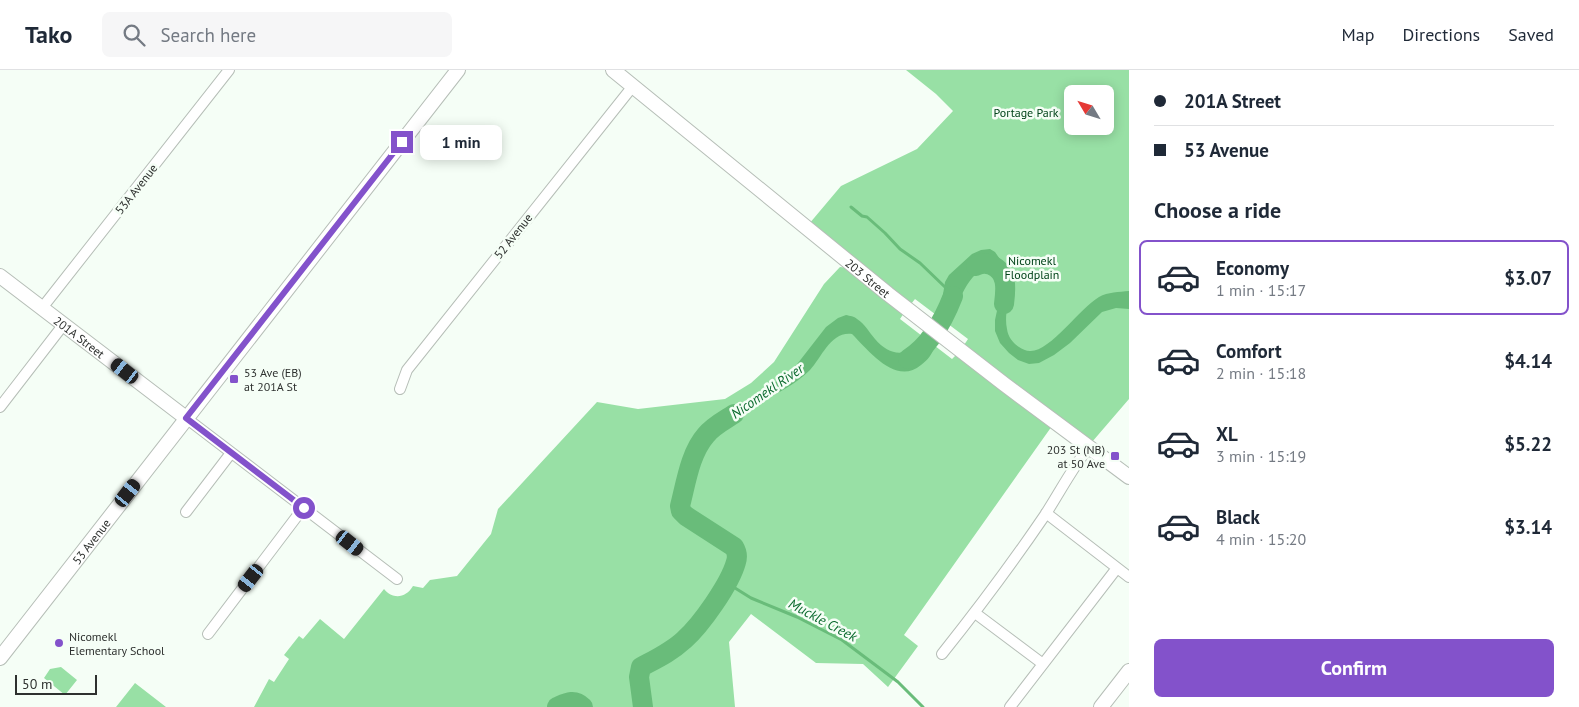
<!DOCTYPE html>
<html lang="en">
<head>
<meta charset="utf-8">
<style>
  body { margin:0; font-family:"PT Sans",sans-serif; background:#f6f6f7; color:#1f2937; height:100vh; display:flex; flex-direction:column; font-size:19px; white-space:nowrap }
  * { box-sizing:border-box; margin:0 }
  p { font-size:16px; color:#747a83 }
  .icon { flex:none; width:28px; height:28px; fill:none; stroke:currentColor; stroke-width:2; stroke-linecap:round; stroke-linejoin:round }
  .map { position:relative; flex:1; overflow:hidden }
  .drawer { display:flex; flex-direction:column; background:#fff; width:450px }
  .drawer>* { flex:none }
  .guide { display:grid; align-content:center; height:110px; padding:0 25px; background:#fff }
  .needle { width:32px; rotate:308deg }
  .buttons { position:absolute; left:1064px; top:15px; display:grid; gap:10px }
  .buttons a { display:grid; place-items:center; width:50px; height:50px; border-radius:8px; background:#fff; box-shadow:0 2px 12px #0003; font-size:25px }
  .scale { position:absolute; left:15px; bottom:12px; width:82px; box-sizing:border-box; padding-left:5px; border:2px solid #2e312f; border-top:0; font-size:14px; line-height:18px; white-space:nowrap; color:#2e312f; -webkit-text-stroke:4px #f5fef6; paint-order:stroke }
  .end { position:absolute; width:22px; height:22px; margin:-11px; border:6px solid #8352cb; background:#fff; box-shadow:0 0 0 2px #fff }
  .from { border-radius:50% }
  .bubble { position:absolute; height:35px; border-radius:8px; background:#fff; box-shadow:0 2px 12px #0003; font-size:16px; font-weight:600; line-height:35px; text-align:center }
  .car { position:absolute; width:15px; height:30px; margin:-15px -8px; border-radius:6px; box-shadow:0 0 4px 1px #0007; background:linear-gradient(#222 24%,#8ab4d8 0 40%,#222 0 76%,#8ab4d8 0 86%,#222 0) }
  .guide b { display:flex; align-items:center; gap:18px; height:48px; font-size:19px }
  .guide b+b { border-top:1px solid #e0e1e3 }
  .guide i { width:12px; height:12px; background:#1f2937 }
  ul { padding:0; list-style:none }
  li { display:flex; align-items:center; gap:15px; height:75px; margin:0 10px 8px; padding:0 15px; border:2px solid transparent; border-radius:8px }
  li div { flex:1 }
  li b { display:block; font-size:19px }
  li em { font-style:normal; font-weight:600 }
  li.on { border-color:#8352cb }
  li>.icon { width:45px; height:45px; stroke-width:1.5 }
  h2 { padding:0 25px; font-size:22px; line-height:60px }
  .cta { display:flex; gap:10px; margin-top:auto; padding:10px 25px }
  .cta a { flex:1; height:58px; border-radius:8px; background:#8352cb; color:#fff; font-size:20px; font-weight:600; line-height:58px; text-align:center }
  header { display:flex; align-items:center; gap:30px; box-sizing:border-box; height:70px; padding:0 25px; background:#fff; border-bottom:1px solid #e0e1e3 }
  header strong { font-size:24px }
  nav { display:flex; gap:28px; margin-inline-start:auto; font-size:18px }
  .search { width:350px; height:45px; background:#f6f6f7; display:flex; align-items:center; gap:12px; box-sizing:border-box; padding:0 18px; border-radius:8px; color:#747a83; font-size:19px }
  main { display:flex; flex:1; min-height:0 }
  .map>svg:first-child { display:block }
  .green { fill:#98e0a5; fill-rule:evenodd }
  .water { fill:#69bc7a }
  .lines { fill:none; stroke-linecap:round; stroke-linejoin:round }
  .stream { stroke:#69bc7a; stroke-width:3 }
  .river { stroke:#69bc7a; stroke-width:20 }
  .street-casing { stroke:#b6beb7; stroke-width:12 }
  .secondary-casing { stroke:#b6beb7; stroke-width:16 }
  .street { stroke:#fff; stroke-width:10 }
  .secondary { stroke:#fff; stroke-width:14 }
  .route { stroke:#8352cb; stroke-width:6 }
  .poi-dot { fill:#8352cb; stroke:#f5fef6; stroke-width:2 }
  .labels { text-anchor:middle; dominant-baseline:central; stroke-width:5; stroke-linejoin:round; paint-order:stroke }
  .park-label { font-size:12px; fill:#014319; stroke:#f5fef6 }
  .street-label { font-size:12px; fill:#2e312f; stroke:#f5fef6 }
  .poi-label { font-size:12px; fill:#2e312f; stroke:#f5fef6; text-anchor:start }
  .water-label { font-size:14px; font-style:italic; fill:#0b6a2e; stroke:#f5fef6 }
</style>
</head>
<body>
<header>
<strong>Tako</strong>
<div class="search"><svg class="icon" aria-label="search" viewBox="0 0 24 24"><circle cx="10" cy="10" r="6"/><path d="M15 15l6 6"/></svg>Search here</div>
<nav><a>Map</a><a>Directions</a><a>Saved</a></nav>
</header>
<main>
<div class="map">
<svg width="1129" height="637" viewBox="0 0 1129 637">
  <rect width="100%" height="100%" fill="#f5fef6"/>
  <!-- green -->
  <path class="green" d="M906,0H1129V329L1092,372L964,275L968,269L915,229L911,234L809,154L841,116L917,79L953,41L936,24ZM1072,24H1105V56H1072Z
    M840,197L848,198L904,243L900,249L952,289L957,284L1052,356L904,565L918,576L888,617L863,594L816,593L751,544L729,572L735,637H254L269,609L274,612L289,589L284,585L299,566L303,569L320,549L344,569L384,519C393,530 406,528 413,516L423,518L430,510L457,506L491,464L498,439L597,332L638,339L725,329L751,313L774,292L824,214Z
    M61,597L77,610L65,625L44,608L50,599Z
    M135,613L166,637H116Z"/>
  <!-- water -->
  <path class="water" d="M990,179L995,182L1004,195L996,207C973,181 956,242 948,254L937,245L941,237L945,212L949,205L972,184L981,180Z
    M1007,201C1008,208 1010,214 1010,221C1009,234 1004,245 1007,259C1008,267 1013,273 1019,277C1022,279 1026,281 1030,281C1050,282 1080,238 1099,227C1108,222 1119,222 1129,221V239L1116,238L1102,242L1070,273L1054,285L1039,293L1029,294L1018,290L1009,283L1000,273L995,261V250L1001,222L1000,212Z
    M846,245C850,246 854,246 857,249C865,254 869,262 875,269C891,288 910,287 924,267L935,276C932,284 928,290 921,295C896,316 869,281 852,264C831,261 822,287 810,300C795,315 776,324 758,333C743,341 729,350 715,360L707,357L791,302L826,257L838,248Z"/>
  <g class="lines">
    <!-- stream -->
    <path class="stream" d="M851,137L862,146L867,147L885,163L900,179L920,193L946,218
      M727,513L751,528L797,547L842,570L898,612L923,637"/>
    <!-- river -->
    <path class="river" d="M976,196C981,193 986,193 991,195C1008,202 1006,219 1004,234
      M908,289C930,276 944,249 953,226
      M557,637C566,633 574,628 583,637
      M643,637L639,607L641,597C656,589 671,582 684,570C701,555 730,514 736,492C738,486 737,482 734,477L686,446L681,441L680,436C686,413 690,383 706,365C713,356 725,350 734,344"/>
    <!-- street casing -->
    <g class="street-casing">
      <path id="street" d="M42,238L229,0
        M400,319L407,300L633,16
        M0,337L64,254
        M186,348L397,509
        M186,442L231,383
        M1046,443L1129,507
        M975,543L1043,594
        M208,564L304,437
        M942,584C978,539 1013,492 1045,445C1060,422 1072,398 1089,377
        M1010,637L1117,498"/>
    </g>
    <!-- secondary casing -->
    <g class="secondary-casing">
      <g id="secondary">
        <path id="s1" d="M613,0L888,224L1004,314L1129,407"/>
        <path id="s2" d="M0,206L186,348"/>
        <path id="s3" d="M0,588L458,0"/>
        <path d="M1101,637L1129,601"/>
      </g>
    </g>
    <!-- street -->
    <use href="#street" class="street"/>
    <!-- secondary -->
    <use href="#secondary" class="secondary"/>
  </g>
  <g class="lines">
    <!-- route -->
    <path class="route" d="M304,438L186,348L402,72"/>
  </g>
  <!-- markers -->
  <g class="poi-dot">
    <rect x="229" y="304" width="10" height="10" rx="2.5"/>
    <rect x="1110" y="381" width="10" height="10" rx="2.5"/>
    <circle cx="59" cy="573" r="5"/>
  </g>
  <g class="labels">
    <!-- park labels -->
    <g class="park-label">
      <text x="1026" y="42">Portage Park</text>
      <text x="1032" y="190">Nicomekl<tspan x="1032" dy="14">Floodplain</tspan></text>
    </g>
    <!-- street labels -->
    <g class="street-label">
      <text transform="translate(136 119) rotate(-52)">53A Avenue</text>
      <text transform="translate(513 166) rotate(-52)">52 Avenue</text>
      <text stroke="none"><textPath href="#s1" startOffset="329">203 Street</textPath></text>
      <text stroke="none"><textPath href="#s2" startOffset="100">201A Street</textPath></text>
      <text stroke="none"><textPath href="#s3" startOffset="148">53 Avenue</textPath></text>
    </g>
    <!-- poi labels -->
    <g class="poi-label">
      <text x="244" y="302">53 Ave (EB)<tspan x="244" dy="14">at 201A St</tspan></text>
      <text x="1105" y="379" text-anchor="end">203 St (NB)<tspan x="1105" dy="14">at 50 Ave</tspan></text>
      <text x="69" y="566">Nicomekl<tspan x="69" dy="14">Elementary School</tspan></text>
    </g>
    <!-- water labels -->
    <g class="water-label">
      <text transform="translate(767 321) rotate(-35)">Nicomekl River</text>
      <text transform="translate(823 550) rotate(28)">Muckle Creek</text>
    </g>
  </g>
</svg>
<div class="buttons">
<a><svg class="needle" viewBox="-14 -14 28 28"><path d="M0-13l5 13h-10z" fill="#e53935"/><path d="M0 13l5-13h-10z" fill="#747a83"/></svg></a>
</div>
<div class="scale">50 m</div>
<i class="end from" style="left:304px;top:438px"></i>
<i class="end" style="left:402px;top:72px"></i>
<div class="bubble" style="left:420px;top:55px;width:82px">1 min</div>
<i class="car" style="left:125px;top:301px;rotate:308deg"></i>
<i class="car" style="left:128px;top:423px;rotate:38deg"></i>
<i class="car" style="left:350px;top:473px;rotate:128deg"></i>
<i class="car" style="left:251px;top:508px;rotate:218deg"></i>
</div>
<section class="drawer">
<div class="guide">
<b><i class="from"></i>201A Street</b>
<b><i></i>53 Avenue</b>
</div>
<h2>Choose a ride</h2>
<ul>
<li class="on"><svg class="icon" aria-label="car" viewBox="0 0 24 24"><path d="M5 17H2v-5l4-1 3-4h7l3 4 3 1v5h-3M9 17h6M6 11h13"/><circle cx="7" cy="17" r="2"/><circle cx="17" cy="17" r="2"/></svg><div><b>Economy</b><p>1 min · 15:17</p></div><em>$3.07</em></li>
<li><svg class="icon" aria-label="car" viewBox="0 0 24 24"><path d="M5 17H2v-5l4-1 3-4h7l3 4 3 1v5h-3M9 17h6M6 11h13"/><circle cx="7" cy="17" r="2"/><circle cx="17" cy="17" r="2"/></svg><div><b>Comfort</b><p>2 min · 15:18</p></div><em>$4.14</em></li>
<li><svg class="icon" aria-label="car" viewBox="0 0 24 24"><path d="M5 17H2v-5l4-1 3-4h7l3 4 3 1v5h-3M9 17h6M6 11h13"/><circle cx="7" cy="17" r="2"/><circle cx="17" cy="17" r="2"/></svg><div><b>XL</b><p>3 min · 15:19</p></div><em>$5.22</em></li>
<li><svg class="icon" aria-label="car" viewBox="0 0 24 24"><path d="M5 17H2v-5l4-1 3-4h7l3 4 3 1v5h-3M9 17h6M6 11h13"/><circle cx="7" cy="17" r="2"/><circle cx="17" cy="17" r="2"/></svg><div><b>Black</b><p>4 min · 15:20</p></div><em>$3.14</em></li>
</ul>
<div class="cta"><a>Confirm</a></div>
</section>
</main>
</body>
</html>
